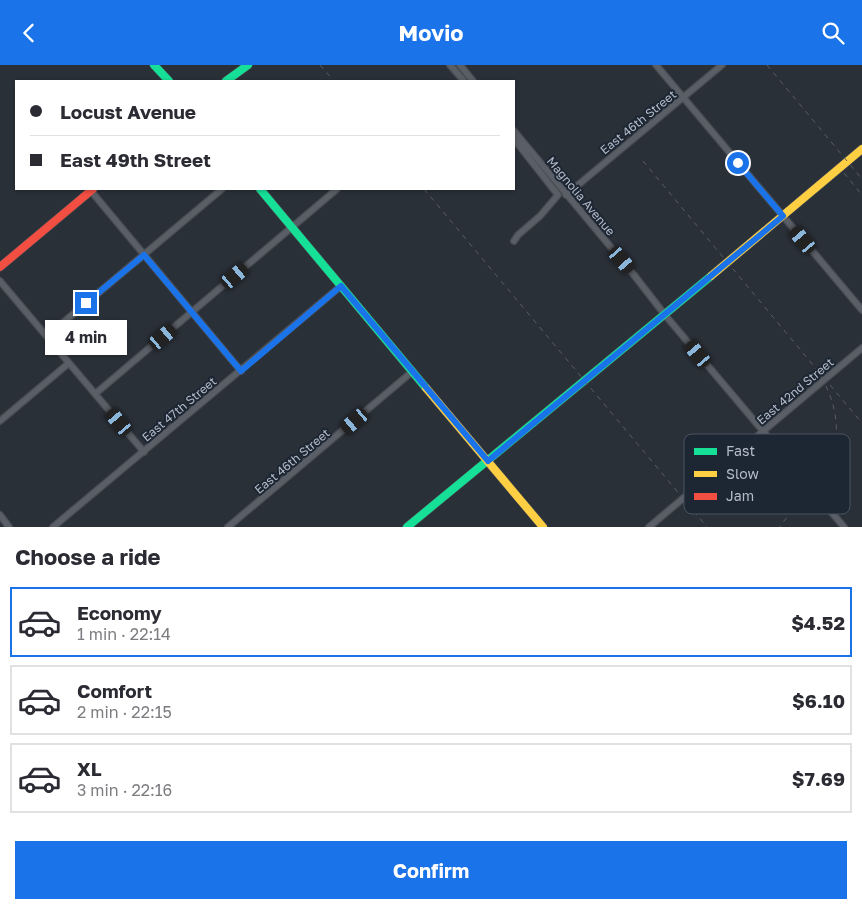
<!DOCTYPE html>
<html lang="en">
<head>
<meta charset="utf-8">
<style>
  body { margin:0; font-family:"Golos Text",sans-serif; background:#f2f2f3; color:#2b2b33; height:100vh; display:flex; flex-direction:column; font-size:19px; white-space:nowrap }
  * { box-sizing:border-box; margin:0 }
  p { font-size:16px; color:#7c7c81 }
  .icon { flex:none; width:28px; height:28px; fill:none; stroke:currentColor; stroke-width:2; stroke-linecap:round; stroke-linejoin:round }
  .map { position:relative; height:462px; overflow:hidden }
  .drawer { display:flex; flex-direction:column; background:#fff; flex:1 }
  .drawer>* { flex:none }
  .hud { position:absolute; left:15px; top:15px; width:500px; height:110px; border-radius:0px; box-shadow:0 1px 4px #0004; display:grid; align-content:center; height:110px; padding:0 15px; background:#fff }
  .end { position:absolute; width:22px; height:22px; margin:-11px; border:6px solid #1a73e8; background:#fff; box-shadow:0 0 0 2px #fff }
  .from { border-radius:50% }
  .bubble { position:absolute; height:35px; border-radius:0px; background:#fff; box-shadow:0 1px 4px #0004; font-size:16px; font-weight:700; line-height:35px; text-align:center }
  .car { position:absolute; width:15px; height:30px; margin:-15px -8px; border-radius:6px; box-shadow:0 0 4px 1px #0007; background:linear-gradient(#222 24%,#8ab4d8 0 40%,#222 0 76%,#8ab4d8 0 86%,#222 0) }
  .hud b { display:flex; align-items:center; gap:18px; height:48px; font-size:19px }
  .hud b+b { border-top:1px solid #e1e1e2 }
  .hud i { width:12px; height:12px; background:#2b2b33 }
  ul { padding:0; list-style:none }
  li { display:flex; align-items:center; gap:15px; height:70px; margin:0 10px 8px; padding:0 5px; border:2px solid #e1e1e2; border-radius:0px }
  li div { flex:1 }
  li b { display:block; font-size:19px }
  li em { font-style:normal; font-weight:700 }
  li.selected { border-color:#1a73e8 }
  li>.icon { width:45px; height:45px; stroke-width:1.5 }
  h2 { padding:0 15px; font-size:22px; line-height:60px }
  .button { display:flex; gap:10px; margin-top:auto; padding:10px 15px }
  .button a { flex:1; height:58px; border-radius:0px; background:#1a73e8; color:#fff; font-size:20px; font-weight:700; line-height:58px; text-align:center }
  header { display:flex; justify-content:space-between; align-items:center; height:65px; padding:0 15px; background:#1a73e8; color:#fff; font-size:22px; font-weight:700 }
  .map>svg:first-child { display:block }
  .lines { fill:none; stroke-linecap:round; stroke-linejoin:round }
  .street-casing { stroke:#484c53; stroke-width:8 }
  .fast-casing { stroke:#484c53; stroke-width:9 }
  .slow-casing { stroke:#484c53; stroke-width:9 }
  .jam-casing { stroke:#484c53; stroke-width:9 }
  .street { stroke:#5a5e66; stroke-width:5.5 }
  .fast { stroke:#16e098; stroke-width:8 }
  .slow { stroke:#ffcf43; stroke-width:8 }
  .jam { stroke:#f24e42; stroke-width:8 }
  .rail { stroke:#595d64; stroke-width:1; stroke-dasharray:5 5; stroke-linecap:butt }
  .route { stroke:#1a73e8; stroke-width:6 }
  .labels { text-anchor:middle; dominant-baseline:central; stroke-width:4; stroke-linejoin:round; paint-order:stroke }
  .street-label { font-size:12px; fill:#b4bcc9; stroke:#1d2633 }
  .key { fill:#1d2633; stroke:#4a5360; stroke-width:1 }
  .key-label { font-size:14px; fill:#b4bcc9 }
</style>
</head>
<body>
<header><svg class="icon" aria-label="back" viewBox="0 0 24 24"><path d="M15 5l-7 7 7 7"/></svg>Movio<svg class="icon" aria-label="search" viewBox="0 0 24 24"><circle cx="10" cy="10" r="6"/><path d="M15 15l6 6"/></svg></header>
<div class="map">
<svg width="862" height="462" viewBox="0 0 862 462">
  <rect width="100%" height="100%" fill="#2a3038"/>
  <g class="lines">
    <!-- street casing -->
    <g class="street-casing">
      <path id="street" d="M450,0L464,16
        M460,0L473,16
        M656,0L862,245
        M514,66L634,210L665,250L844,462
        M91,126L241,306
        M566,130L722,0
        M514,176L518,170L540,151L558,130L514,74
        M0,216L144,387
        M47,271L222,124
        M95,329L337,124
        M0,356L69,298
        M0,450L9,462
        M53,462L341,221
        M228,462L413,306
        M649,462L862,283"/>
    </g>
    <!-- fast casing -->
    <g class="fast-casing">
      <path id="fast" d="M154,0L169,16
        M226,16L248,0
        M260,124L426,323
        M407,462L711,211"/>
    </g>
    <!-- slow casing -->
    <g class="slow-casing">
      <path id="slow" d="M711,211L862,84
        M426,323L543,462"/>
    </g>
    <!-- jam casing -->
    <g class="jam-casing">
      <path id="jam" d="M0,202L93,124"/>
    </g>
    <!-- street -->
    <use href="#street" class="street"/>
    <!-- fast -->
    <use href="#fast" class="fast"/>
    <!-- slow -->
    <use href="#slow" class="slow"/>
    <!-- jam -->
    <use href="#jam" class="jam"/>
    <!-- rail -->
    <path class="rail" d="M320,0L334,16
      M767,0L862,114
      M643,96L813,300C842,339 846,386 814,424C802,437 789,447 780,462
      M844,108L862,130
      M424,124L707,462
      M830,320L862,358"/>
  </g>
  <g class="lines">
    <!-- route -->
    <path class="route" d="M86,238L144,190L241,306L341,221L488,396L783,151L738,98"/>
  </g>
  <g class="labels">
    <!-- street labels -->
    <g class="street-label">
      <text transform="translate(638 57) rotate(-39)">East 46th Street</text>
      <text transform="translate(581 131) rotate(50)">Magnolia Avenue</text>
      <text transform="translate(795 326) rotate(-40)">East 42nd Street</text>
      <text transform="translate(179 344) rotate(-40)">East 47th Street</text>
      <text transform="translate(292 396) rotate(-40)">East 46th Street</text>
    </g>
  </g>
  <!-- legend -->
  <rect x="684" y="369" width="166" height="80" rx="8" class="key"/>
  <rect x="694" y="383" width="23" height="7" fill="#16e098"/>
  <rect x="694" y="406" width="23" height="6" fill="#ffcf43"/>
  <rect x="694" y="428" width="23" height="7" fill="#f24e42"/>
  <g class="key-label">
    <text x="726" y="391">Fast</text>
    <text x="726" y="414">Slow</text>
    <text x="726" y="436">Jam</text>
  </g>
</svg>
<i class="end from" style="left:738px;top:98px"></i>
<i class="end" style="left:86px;top:238px"></i>
<div class="bubble" style="left:45px;top:255px;width:82px">4 min</div>
<i class="car" style="left:803px;top:175px;rotate:320deg"></i>
<i class="car" style="left:622px;top:195px;rotate:139deg"></i>
<i class="car" style="left:235px;top:211px;rotate:50deg"></i>
<i class="car" style="left:163px;top:272px;rotate:50deg"></i>
<i class="car" style="left:698px;top:289px;rotate:320deg"></i>
<i class="car" style="left:355px;top:356px;rotate:230deg"></i>
<i class="car" style="left:119px;top:357px;rotate:320deg"></i>
<div class="hud">
<b><i class="from"></i>Locust Avenue</b>
<b><i></i>East 49th Street</b>
</div>
</div>
<section class="drawer">
<h2>Choose a ride</h2>
<ul>
<li class="selected"><svg class="icon" aria-label="car" viewBox="0 0 24 24"><path d="M5 17H2v-5l4-1 3-4h7l3 4 3 1v5h-3M9 17h6M6 11h13"/><circle cx="7" cy="17" r="2"/><circle cx="17" cy="17" r="2"/></svg><div><b>Economy</b><p>1 min · 22:14</p></div><em>$4.52</em></li>
<li><svg class="icon" aria-label="car" viewBox="0 0 24 24"><path d="M5 17H2v-5l4-1 3-4h7l3 4 3 1v5h-3M9 17h6M6 11h13"/><circle cx="7" cy="17" r="2"/><circle cx="17" cy="17" r="2"/></svg><div><b>Comfort</b><p>2 min · 22:15</p></div><em>$6.10</em></li>
<li><svg class="icon" aria-label="car" viewBox="0 0 24 24"><path d="M5 17H2v-5l4-1 3-4h7l3 4 3 1v5h-3M9 17h6M6 11h13"/><circle cx="7" cy="17" r="2"/><circle cx="17" cy="17" r="2"/></svg><div><b>XL</b><p>3 min · 22:16</p></div><em>$7.69</em></li>
</ul>
<div class="button"><a>Confirm</a></div>
</section>
</body>
</html>
